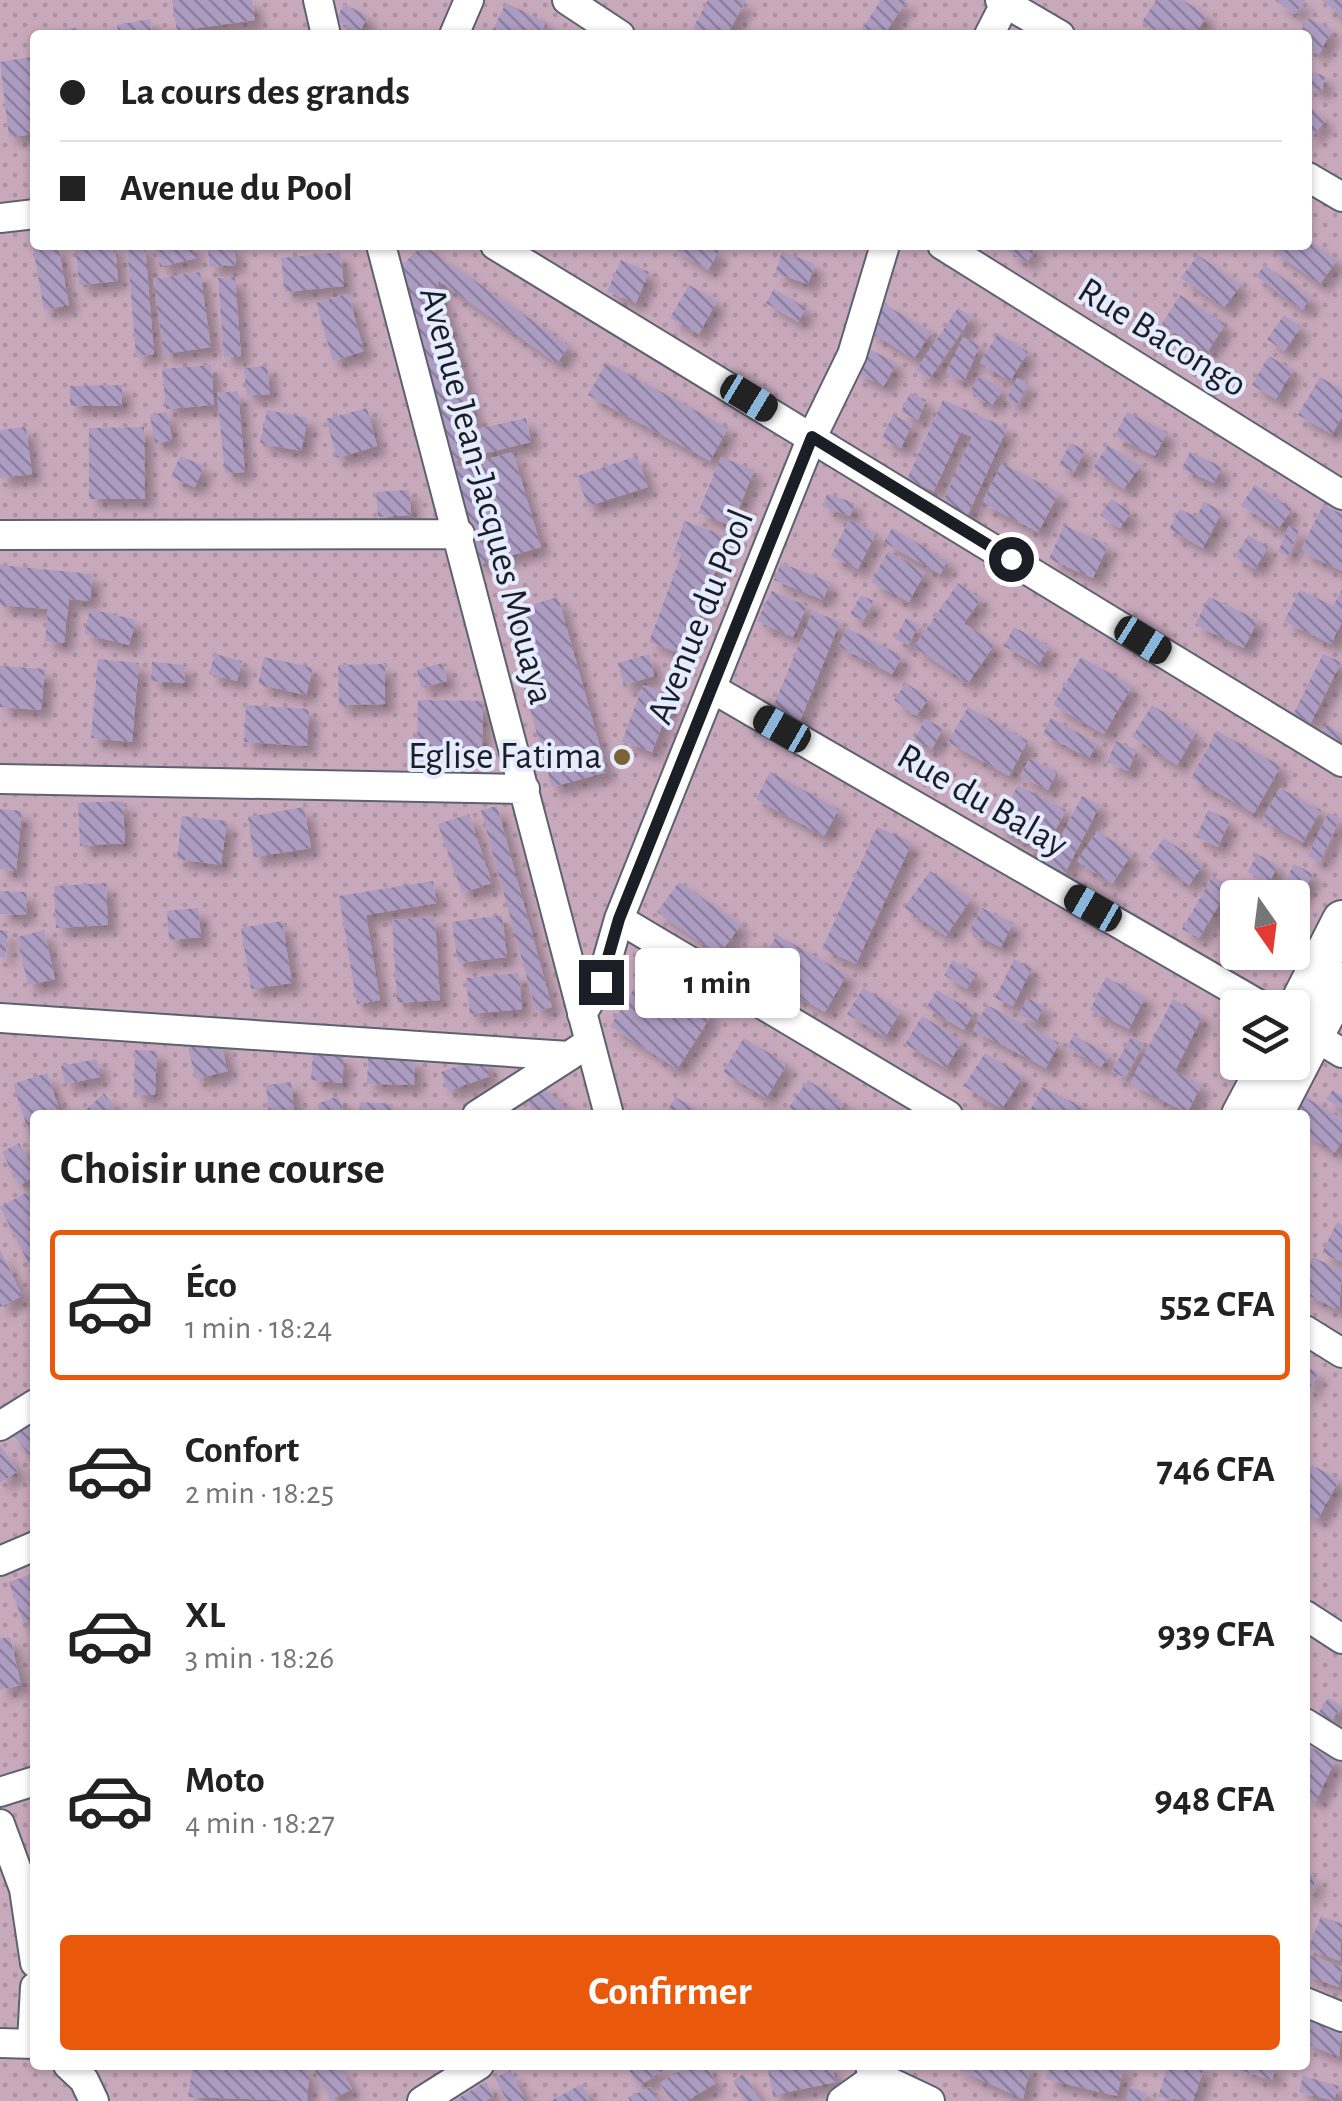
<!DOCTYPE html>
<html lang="fr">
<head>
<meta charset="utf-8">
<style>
  body { margin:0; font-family:"Alegreya Sans",sans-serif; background:#f2f2f2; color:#222; height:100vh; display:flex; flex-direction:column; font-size:38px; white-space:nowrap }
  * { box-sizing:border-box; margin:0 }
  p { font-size:32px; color:#767676 }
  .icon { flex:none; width:55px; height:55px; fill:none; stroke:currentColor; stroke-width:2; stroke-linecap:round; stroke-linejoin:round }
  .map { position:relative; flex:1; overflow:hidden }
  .details { position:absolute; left:30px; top:1110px; width:1280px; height:960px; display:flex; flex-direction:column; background:#fff; border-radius:10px; box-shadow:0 2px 8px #0004 }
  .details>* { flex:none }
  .hud { position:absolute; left:30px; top:30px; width:1282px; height:220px; border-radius:10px; box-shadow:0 2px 8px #0004; display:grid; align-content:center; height:220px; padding:0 30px; background:#fff }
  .needle { width:65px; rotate:166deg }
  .fabs { position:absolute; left:1220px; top:880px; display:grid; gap:20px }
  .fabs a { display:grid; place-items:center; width:90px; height:90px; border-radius:10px; background:#fff; box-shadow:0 2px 8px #0004; font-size:50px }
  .end { position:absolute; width:45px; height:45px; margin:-22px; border:12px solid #1c1e25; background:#fff; box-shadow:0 0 0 5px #fff }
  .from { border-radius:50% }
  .bubble { position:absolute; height:70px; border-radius:10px; background:#fff; box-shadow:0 2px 8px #0004; font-size:32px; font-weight:700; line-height:70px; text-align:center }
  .car { position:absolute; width:30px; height:60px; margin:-30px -15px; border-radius:12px; box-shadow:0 0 8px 2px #0007; background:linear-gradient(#222 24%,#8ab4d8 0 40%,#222 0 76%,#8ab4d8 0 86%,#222 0) }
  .hud b { display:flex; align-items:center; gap:35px; height:95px; font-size:38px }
  .hud b+b { border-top:2px solid #e0e0e0 }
  .hud i { width:25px; height:25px; background:#222 }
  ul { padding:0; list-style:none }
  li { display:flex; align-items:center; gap:30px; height:150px; margin:0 20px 15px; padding:0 10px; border:5px solid transparent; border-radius:10px }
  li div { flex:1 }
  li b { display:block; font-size:38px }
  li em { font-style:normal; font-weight:700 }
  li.current { border-color:#ea580c }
  li>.icon { width:90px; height:90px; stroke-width:1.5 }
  h2 { padding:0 30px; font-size:45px; line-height:120px }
  .cta { display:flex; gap:20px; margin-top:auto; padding:20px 30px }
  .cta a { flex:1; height:115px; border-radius:10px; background:#ea580c; color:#fff; font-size:40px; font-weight:700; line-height:115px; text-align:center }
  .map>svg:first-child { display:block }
  .grass { fill:url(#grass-dots); fill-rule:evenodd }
  .building { fill:url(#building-back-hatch); filter:url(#shadow) }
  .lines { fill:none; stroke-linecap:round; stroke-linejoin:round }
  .street-casing { stroke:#5d6271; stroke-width:32 }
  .secondary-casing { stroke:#5d6271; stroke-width:42 }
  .street { stroke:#fff; stroke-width:28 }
  .secondary { stroke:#fff; stroke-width:38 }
  .route { stroke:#1c1e25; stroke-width:12 }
  .poi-dot { fill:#7b6334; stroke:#e6ecff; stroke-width:4 }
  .labels { text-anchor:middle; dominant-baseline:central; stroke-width:8; stroke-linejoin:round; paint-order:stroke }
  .street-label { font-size:38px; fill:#1c1e25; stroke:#e6ecff }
  .poi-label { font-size:38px; fill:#1c1e25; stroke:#e6ecff; text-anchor:end }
</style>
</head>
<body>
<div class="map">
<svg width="1342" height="2101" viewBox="0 0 1342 2101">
  <defs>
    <pattern id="grass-dots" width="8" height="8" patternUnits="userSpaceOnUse" patternTransform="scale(2.5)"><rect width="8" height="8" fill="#c8a9bc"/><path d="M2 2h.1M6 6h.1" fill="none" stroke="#ab91a1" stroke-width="1.8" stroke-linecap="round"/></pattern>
    <pattern id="building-back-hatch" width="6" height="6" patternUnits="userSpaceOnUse" patternTransform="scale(2.5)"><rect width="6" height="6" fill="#ad9cc1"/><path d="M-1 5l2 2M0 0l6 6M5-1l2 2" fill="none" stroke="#8c7f9d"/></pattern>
    <filter id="shadow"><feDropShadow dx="9" dy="9" stdDeviation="5" flood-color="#0004"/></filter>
  </defs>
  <rect width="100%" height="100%" fill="#d9dff1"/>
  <!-- grass -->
  <path class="grass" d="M0,0H1342V2101H0ZM35,35H1308V245H35ZM1238,898H1292V952H1238ZM1238,1008H1292V1062H1238ZM35,1115H1305V2065H35Z"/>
  <!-- building -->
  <path class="building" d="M172,0H252L255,20L177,31Z
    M708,0H746L727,35H707L693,28Z
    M881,0H907L884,35H865L860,32Z
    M1156,0H1183L1207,16L1194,35H1163L1142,22Z
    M1275,0H1305L1295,14Z
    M1322,0H1342V17Z
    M506,3L546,22L540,35H490Z
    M344,4L368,16L359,33L336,20Z
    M1308,18L1332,30L1319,54L1308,48V35H1299Z
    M150,19L153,35H119L117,25Z
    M77,28L78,35H41V32Z
    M32,57L35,134L9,137L0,62Z
    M1308,71L1325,76L1322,91L1308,87Z
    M1308,104L1325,121L1308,140Z
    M1308,239L1337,260L1320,284L1273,251L1278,245H1308Z
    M58,245L69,305L44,310L33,247Z
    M75,245H115L118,281L79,285Z
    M127,245H145L154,354L136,356Z
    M154,245H193L196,258L160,267Z
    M208,245H235L236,265L209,267Z
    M423,245L569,346L557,363L437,280L478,429L526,418L531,442L449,462L400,276L405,274L399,268Z
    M668,245H709L719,251L708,270Z
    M1011,245H1037L1027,262L1008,251Z
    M340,252L344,286L285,292L281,258Z
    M782,252L815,264L808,284L775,273Z
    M1198,255L1241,285L1224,308L1181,278Z
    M621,260L649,272L636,303L607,291Z
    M1265,265L1311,299L1302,310L1256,276Z
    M200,272L211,347L164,354L153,279Z
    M235,277L241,356L224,357L218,278Z
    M689,285L717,301L699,334L670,318Z
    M774,289L806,308L798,322L766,303Z
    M348,294L364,351L333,361L316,303Z
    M1180,295L1225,324L1207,353L1162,324Z
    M884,304L931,332L914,359L868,330Z
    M958,308L972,317L929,379L916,370Z
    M1284,315L1301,327L1284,351L1267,339Z
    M998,333L1028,352L1010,381L980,363Z
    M963,337L980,345L964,381L946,373Z
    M867,348L896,363L884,386L855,372Z
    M1269,356L1293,370L1276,399L1252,385Z
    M606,362L728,428L710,461L588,395Z
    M211,365L214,405L166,409L162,369Z
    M267,366L270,394L247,396L244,368Z
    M981,375L1003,390L991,406L970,391Z
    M1320,377L1342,390V417L1332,434L1298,415Z
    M1017,378L1028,383L1017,405L1006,400Z
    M122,385V406H70V386Z
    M238,391L245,472L225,473L217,393Z
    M910,393L926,400L918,420L901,412Z
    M943,400L1007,428L966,519L940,508L972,437L961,432L934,491L907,479Z
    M367,408L377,446L337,458L326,419Z
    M267,410L308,418L301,451L260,443Z
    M167,412L172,440L155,443L150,415Z
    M1127,412L1167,432L1155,456L1115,436Z
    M893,415L912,424L901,448L882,438Z
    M26,427L32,474L0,478V430Z
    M144,427L145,499H89V428Z
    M1070,443L1085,450L1074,472L1059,465Z
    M1108,445L1140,466L1124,489L1093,468Z
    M513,452L541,547L478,565L451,469Z
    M1190,452L1222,467L1214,483L1182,469Z
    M180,456L204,466L195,487L171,477Z
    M637,456L648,487L588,506L577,476Z
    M721,457L754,470L732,526L698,513Z
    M1002,463L1059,493L1038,532L982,503Z
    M1255,485L1292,509L1278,529L1241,505Z
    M409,490L411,515L378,517L376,492Z
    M827,494L855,503L850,516L823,507Z
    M1111,499L1131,512L1120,528L1100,515Z
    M1204,502L1222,511L1203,548L1169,529L1180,509L1196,517Z
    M1323,505L1342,514V571L1300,551Z
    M849,520L876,533L858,569L831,556Z
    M685,521L728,537L685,655L649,642L682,553L674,551Z
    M1064,525L1108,545L1093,578L1049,559Z
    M1289,526L1299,530L1288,556L1278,552Z
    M892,528L948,561L940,574L884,542Z
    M1248,535L1268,547L1255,569L1235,557Z
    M888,551L925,572L909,602L871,582Z
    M781,563L830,582L823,600L774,580Z
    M0,565L92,574L90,601L69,599L64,643L45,641L48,609L0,605Z
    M958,583L981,599L964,623L995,644L968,683L914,647Z
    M1342,589V622L1331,644L1284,621L1300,590L1333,606Z
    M772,591L807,606L793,637L757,621Z
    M861,595L873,601L863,621L850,614Z
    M558,597L607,772L552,787L503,613Z
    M1209,597L1258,620L1244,648L1195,625Z
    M90,609L136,620L129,645L84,634Z
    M813,611L840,622L798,726L770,714Z
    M906,618L919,625L908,645L895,639Z
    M1014,627L1049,646L1038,665L1004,646Z
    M847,628L902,656L892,674L838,646Z
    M215,654L242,661L237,681L209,674Z
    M649,654L654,676L624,685L618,663Z
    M1323,654L1341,662L1311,723L1293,715Z
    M264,657L313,668L306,695L258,684Z
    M1081,657L1132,686L1104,734L1053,705Z
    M98,659L139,663L132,742L91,738Z
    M152,662L185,665L184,683L151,681Z
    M442,663L447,681L421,687L417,670Z
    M385,664V704L339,705L338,665Z
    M0,666L45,669L41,710L0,707Z
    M906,683L929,699L916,716L894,700Z
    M643,685L673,696L652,752L622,741Z
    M418,700L483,701L482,747L417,746Z
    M246,705L309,709L307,746L244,742Z
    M1152,705L1196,733L1177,765L1132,737Z
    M968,707L1028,741L1009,776L948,742Z
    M1051,718L1097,743L1089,758L1043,734Z
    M925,719L943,728L932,749L914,740Z
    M1328,724L1342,735L1332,748L1317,736Z
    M1217,731L1281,766L1254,813L1191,778Z
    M1116,741L1137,750L1128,771L1107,762Z
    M1030,758L1057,772L1048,790L1020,776Z
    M770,772L839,809L824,836L756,799Z
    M1018,785L1066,810L1044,851L996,827Z
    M1280,788L1321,810L1303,842L1262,820Z
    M1082,796L1100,805L1065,873L1047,864Z
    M123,801L125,843L80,846L78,803Z
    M497,806L552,1007L536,1011L481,810Z
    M304,807L311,848L254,857L248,817Z
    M0,809L22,811L16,871L0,869Z
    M1208,810L1230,820L1218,847L1196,837Z
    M1328,813L1340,818L1320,862L1308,856Z
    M469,814L492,883L462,893L438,824Z
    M182,816L227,821L221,865L177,859Z
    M877,827L912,842L856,964L822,949Z
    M1097,831L1132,854L1112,884L1077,861Z
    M1164,838L1203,865L1189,885L1149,858Z
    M1257,854L1278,865L1269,883L1248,872Z
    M1294,864L1313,874L1301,896L1283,885Z
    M930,871L971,899L946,936L904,908Z
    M1213,876L1230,886L1199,938L1182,929Z
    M1244,879L1281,898H1238V906L1231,903Z
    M433,881L437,903L366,915L380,1000L357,1004L339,896Z
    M679,882L741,925L719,955L657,912Z
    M106,883L108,925L56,928L54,886Z
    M0,891L27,892L26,915L0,914Z
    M198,908L201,937L169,940L167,911Z
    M982,908L1013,923L1001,947L969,932Z
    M502,915L507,957L458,963L452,922Z
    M435,917L440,1000L397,1003L392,920Z
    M282,921L292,983L251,989L241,928Z
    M0,930L8,931L5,958L0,957Z
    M44,930L55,979L28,985L17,937Z
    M777,935L847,974L825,1012L755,972Z
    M1014,959L1032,968L1013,1006L995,998Z
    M953,960L976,974L967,989L944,975Z
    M645,972L712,1015L677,1069L610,1026Z
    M519,973L522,1009L470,1014L466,978Z
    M1106,977L1145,997L1129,1029L1090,1010Z
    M863,988L901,1011L885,1037L847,1014Z
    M937,990L974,1012L964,1030L926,1008Z
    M1027,998L1044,1006L1036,1023L1019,1014Z
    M1173,999L1203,1015L1175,1071L1202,1085L1187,1113L1130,1083Z
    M987,1005L1059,1043L1046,1068L973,1030Z
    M922,1016L962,1041L946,1068L905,1044Z
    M1074,1035L1109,1055L1101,1067L1067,1047Z
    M1131,1037L1144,1043L1125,1078L1112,1071Z
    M744,1038L787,1064L766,1098L723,1072Z
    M220,1040L228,1071L196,1079L188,1048Z
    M135,1050L157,1051L155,1095L134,1094Z
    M985,1053L1023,1076L1002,1109L964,1086Z
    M313,1054L344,1057L342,1083L311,1080Z
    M483,1057L490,1076L448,1091L441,1072Z
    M368,1058L415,1059L414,1085L367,1084Z
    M97,1059L100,1077L65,1084L61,1066Z
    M47,1073L61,1115H35L34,1148L13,1084Z
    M808,1080L844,1104L836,1115H801L789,1107Z
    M291,1082L294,1114L269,1115L266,1085Z
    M541,1084L573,1115H539L525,1101Z
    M1042,1087L1099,1115H1028Z
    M1293,1090L1342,1119V1141L1335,1152L1305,1134V1115H1278Z
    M1333,1090L1342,1096V1109L1326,1099Z
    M104,1093L115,1109L107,1115H80Z
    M338,1096L345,1115H321L317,1104Z
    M675,1097L707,1115H665Z
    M360,1102L393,1104L392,1115H359Z
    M19,1143L35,1172V1177L19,1185L2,1152Z
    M35,1188V1268L32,1270L0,1207Z
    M1337,1222L1342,1225V1262L1322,1253Z
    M0,1249L22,1296L0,1307Z
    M1313,1257L1342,1271L1339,1310L1305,1294V1273Z
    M1305,1366L1318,1373L1305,1397Z
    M28,1420L35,1430V1451L29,1455L12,1433Z
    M0,1445L18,1471L0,1483Z
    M1312,1465L1339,1480L1318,1519L1305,1512V1478Z
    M35,1573V1618L23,1622L9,1582Z
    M10,1637L21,1685L0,1690V1639Z
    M1328,1698L1342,1706L1331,1722L1318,1714Z
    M1305,1745L1336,1759L1316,1801L1305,1796Z
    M1305,1872L1317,1879L1305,1902Z
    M1321,1916L1342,1924L1340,1961L1308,1949Z
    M1305,1954L1342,1967L1339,1987L1305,1975Z
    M1305,2017L1342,2032L1339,2057L1305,2043Z
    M193,2065H300L309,2075L307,2101L188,2097Z
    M312,2065H339L352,2089L331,2100Z
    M626,2065H672L639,2086Z
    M689,2065H705L716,2083L687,2101H671L660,2083Z
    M767,2065H832L836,2082L773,2095Z
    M949,2065H1031L1023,2099Z
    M1049,2065H1124L1117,2096L1045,2079Z
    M1168,2065H1205L1193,2101L1158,2097Z
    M1222,2065H1276L1272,2080Z
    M510,2070L526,2101H507L495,2078Z
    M743,2074L761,2101H746L733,2081Z
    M1303,2076L1339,2086L1334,2101L1299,2092Z
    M485,2082L494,2096L485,2101H454Z
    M582,2084L590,2101H550Z
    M651,2087L657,2101H630L628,2097Z
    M1131,2087L1147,2093L1144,2101H1126Z"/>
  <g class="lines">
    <!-- street casing -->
    <g class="street-casing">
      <path id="street" d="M318,0L326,35
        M567,0L620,35
        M1000,0L1060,35
        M454,35L469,0
        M989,35L1007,0
        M1308,177L1342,197
        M0,218L35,214
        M381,245L609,1115
        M495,245L1342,762
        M942,245L1342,495
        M0,535L460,534
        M713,689L1265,1008
        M0,779L525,789
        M619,919L948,1115
        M582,1014L601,982L619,919L812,437L852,355L885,245
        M0,1018L569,1056L588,1043
        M1301,1028L1342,1053
        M477,1115L569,1056
        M1305,1330L1342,1353
        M0,1426L35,1404
        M0,1561L35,1546
        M1305,1615L1342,1639
        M1305,1723L1342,1746
        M0,1792L35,1781
        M0,1824L24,1889L35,1963
        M1305,2002L1342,2017
        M32,2042L35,1987
        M0,2043L35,2044
        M68,2065L84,2080L94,2101
        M422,2101L479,2065
        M842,2101L877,2076L930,2101"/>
    </g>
    <!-- secondary casing -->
    <g class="secondary-casing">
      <path id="secondary" d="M1292,1018L1342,920
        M1241,1115L1269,1062
        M1273,1115L1342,982
        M875,2065L884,2101"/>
    </g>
    <!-- street -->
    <use href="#street" class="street"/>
    <!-- secondary -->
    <use href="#secondary" class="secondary"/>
  </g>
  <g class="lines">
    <!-- route -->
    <path class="route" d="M601,982L619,919L812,437L1011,559"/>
  </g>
  <!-- markers -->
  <circle class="poi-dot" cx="622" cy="757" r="10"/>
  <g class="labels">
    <!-- street labels -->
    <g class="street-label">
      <text transform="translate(1162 338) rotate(32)">Rue Bacongo</text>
      <text transform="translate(486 496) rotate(75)">Avenue Jean-Jacques Mouaya</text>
      <text transform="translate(701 617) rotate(-68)">Avenue du Pool</text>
      <text transform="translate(982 801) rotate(30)">Rue du Balay</text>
    </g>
    <!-- poi labels -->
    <g class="poi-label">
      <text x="602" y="757">Eglise Fatima</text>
    </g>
  </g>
</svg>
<div class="fabs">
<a><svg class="needle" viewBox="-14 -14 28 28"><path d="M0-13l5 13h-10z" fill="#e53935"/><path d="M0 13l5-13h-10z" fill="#767676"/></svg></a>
<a><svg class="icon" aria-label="layers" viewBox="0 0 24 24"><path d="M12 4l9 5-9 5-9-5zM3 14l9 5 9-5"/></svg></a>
</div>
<i class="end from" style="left:1011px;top:559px"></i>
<i class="end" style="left:601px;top:982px"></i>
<div class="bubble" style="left:635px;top:948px;width:165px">1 min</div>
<i class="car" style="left:749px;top:398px;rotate:121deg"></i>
<i class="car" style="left:1143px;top:640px;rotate:122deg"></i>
<i class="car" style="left:782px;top:729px;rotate:300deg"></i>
<i class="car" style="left:1093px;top:908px;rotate:300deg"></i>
<div class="hud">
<b><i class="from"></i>La cours des grands</b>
<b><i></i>Avenue du Pool</b>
</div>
<section class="details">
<h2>Choisir une course</h2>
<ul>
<li class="current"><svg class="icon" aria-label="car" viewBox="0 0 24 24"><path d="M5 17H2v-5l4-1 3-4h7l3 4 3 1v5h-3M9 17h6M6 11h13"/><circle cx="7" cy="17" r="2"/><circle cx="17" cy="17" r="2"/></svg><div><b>Éco</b><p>1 min · 18:24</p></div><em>552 CFA</em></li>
<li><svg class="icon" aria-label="car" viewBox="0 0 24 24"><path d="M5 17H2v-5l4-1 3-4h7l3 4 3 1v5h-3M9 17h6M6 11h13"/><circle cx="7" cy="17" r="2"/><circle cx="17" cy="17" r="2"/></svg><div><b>Confort</b><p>2 min · 18:25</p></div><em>746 CFA</em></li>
<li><svg class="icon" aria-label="car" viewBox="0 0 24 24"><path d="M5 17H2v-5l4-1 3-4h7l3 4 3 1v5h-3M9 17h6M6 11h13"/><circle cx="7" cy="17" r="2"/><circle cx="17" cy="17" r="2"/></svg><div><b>XL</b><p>3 min · 18:26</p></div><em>939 CFA</em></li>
<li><svg class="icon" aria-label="car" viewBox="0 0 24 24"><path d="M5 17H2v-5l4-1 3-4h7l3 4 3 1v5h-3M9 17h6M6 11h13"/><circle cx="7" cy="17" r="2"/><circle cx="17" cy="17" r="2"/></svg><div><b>Moto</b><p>4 min · 18:27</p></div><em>948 CFA</em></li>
</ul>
<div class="cta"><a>Confirmer</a></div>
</section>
</div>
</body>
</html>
